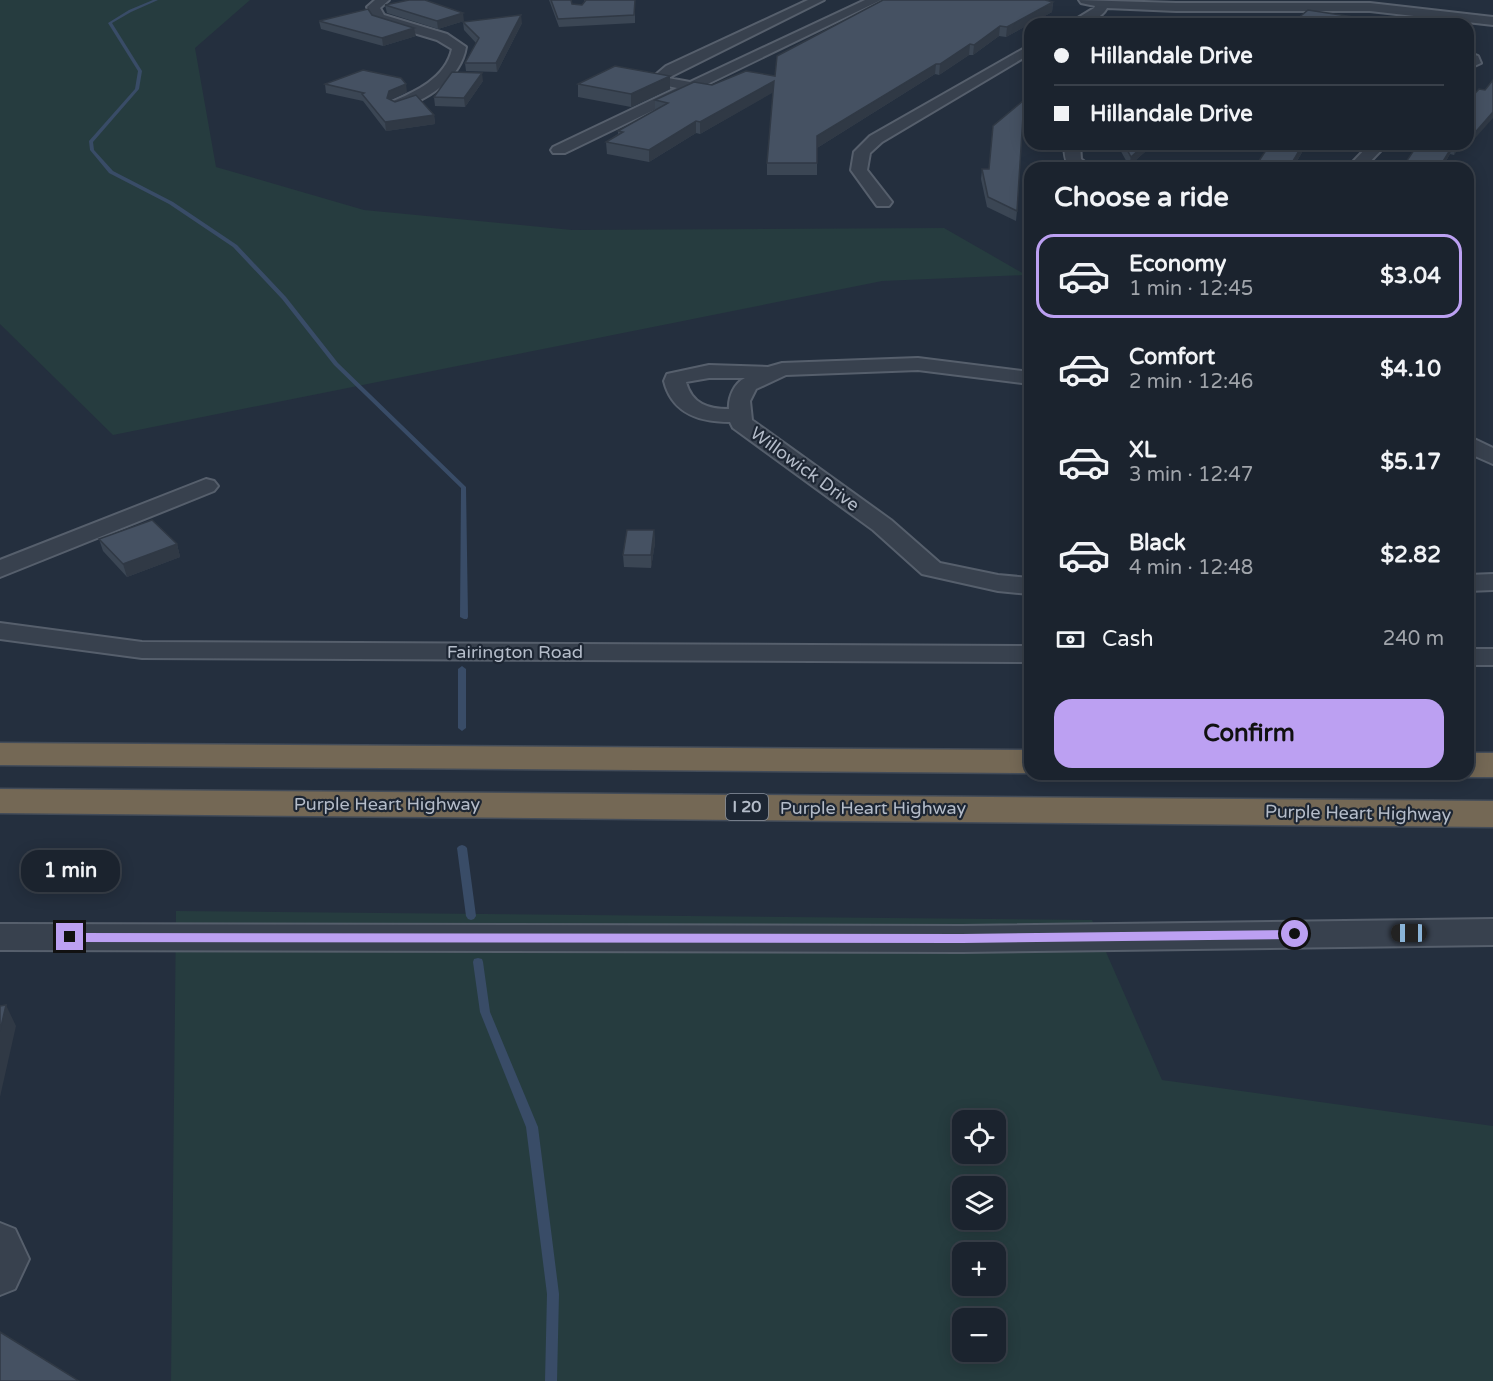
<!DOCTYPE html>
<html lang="en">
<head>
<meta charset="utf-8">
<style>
  body { margin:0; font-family:"Varela Round",sans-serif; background:#282f3a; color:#f1f3f6; height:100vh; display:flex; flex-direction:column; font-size:22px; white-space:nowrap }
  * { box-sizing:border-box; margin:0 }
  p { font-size:20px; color:#a0a4aa }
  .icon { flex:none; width:33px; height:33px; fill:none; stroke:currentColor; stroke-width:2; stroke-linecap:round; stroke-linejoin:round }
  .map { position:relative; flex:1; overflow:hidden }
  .side { position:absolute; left:1024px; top:162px; width:450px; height:618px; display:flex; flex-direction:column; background:#1b232e; border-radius:18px; box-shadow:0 3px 15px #0003,0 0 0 2px #39404a }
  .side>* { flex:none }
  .banner { position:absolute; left:1024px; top:18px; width:450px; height:132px; border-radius:18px; box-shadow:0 3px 15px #0003,0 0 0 2px #39404a; display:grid; align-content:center; height:132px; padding:0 30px; background:#1b232e }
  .buttons { position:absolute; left:952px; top:1110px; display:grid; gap:12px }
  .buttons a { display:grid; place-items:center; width:54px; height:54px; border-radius:12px; background:#1b232e; box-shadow:0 3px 15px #0003,0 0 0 2px #39404a; font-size:30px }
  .end { position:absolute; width:27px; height:27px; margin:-14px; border:8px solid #bca0f2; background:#111; box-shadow:0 0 0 3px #111 }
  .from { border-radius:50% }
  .bubble { position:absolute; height:42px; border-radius:18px; background:#1b232e; box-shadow:0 3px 15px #0003,0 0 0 2px #39404a; font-size:20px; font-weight:700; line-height:42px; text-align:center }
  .car { position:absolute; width:18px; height:36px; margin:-18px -9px; border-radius:8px; box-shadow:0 0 4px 2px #0007; background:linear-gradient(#222 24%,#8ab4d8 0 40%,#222 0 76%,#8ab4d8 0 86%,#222 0) }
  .banner b { display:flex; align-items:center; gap:21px; height:57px; font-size:22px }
  .banner b+b { border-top:2px solid #39404a }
  .banner i { width:15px; height:15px; background:#f1f3f6 }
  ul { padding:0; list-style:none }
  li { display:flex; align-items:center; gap:18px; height:84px; margin:0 12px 9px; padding:0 18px; border:3px solid transparent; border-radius:18px }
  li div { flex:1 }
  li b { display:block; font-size:22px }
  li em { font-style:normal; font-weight:700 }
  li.on { border-color:#bca0f2 }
  li>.icon { width:54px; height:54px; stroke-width:1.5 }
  h2 { padding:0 30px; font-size:27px; line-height:72px }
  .pay { display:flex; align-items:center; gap:15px; height:66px; padding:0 30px; font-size:22px }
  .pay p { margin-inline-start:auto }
  .cta { display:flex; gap:12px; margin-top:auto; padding:12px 30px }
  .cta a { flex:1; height:69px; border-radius:18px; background:#bca0f2; color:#111; font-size:24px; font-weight:700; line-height:69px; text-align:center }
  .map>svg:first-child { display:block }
  .green { fill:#263c3f; fill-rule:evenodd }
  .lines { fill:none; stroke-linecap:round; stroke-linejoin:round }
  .stream { fill:#394c67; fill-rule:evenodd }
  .minor-casing { stroke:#565f6c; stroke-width:4 }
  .highway-casing { stroke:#434c59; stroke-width:3 }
  .minor { fill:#38414e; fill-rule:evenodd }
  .highway { fill:#746855; fill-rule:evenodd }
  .wall { fill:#3b4654 }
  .shaded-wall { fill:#303945 }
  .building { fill:#455162; stroke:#303945; stroke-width:1.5 }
  .route { fill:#bca0f2 }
  .labels { text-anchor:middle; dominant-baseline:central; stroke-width:4.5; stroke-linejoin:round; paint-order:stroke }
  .shield { fill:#1d2633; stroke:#878f9c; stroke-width:1.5 }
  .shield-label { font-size:16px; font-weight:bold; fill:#b4bcc9 }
  .street-label { font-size:18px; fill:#b4bcc9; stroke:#1d2633 }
</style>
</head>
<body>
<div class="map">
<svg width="1493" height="1381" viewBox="0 0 1493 1381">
  <rect width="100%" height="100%" fill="#242f3e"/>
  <!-- green -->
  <path class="green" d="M0,0H250L195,48L216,167L364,210L572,230L944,228L1026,275L882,281L113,435L0,324Z
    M176,911L1092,920L1162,1080L1493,1126V1381H171ZM963,1120H996V1154H963ZM963,1186H996V1220H963ZM963,1252H996V1286H963ZM963,1318H996V1352H963Z"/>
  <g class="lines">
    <!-- stream -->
    <path class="stream" d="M153,0H158L131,12L112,23L142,71L139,89L93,142L94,150L113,171L173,202L237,245L286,297L338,363L466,487L468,617L467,619H464L460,617L461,488L334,365L282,299L233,247L169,204L109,173L90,150L89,141L135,89L138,71L108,23L129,10Z
      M462,666L466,669V728L462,731L458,728V669Z
      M462,845L465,846L467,848L476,916L474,919L471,920L468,919L466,916L457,848L459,846Z
      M478,958L482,959L483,962L490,1012L538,1127L559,1294L557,1381H545L547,1294L526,1127L480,1012L473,962L474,959Z"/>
    <!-- minor casing -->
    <g class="minor-casing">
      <path id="minor" d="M375,0H389L380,8L384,15L447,34L466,47C461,79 425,102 396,109L389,105L391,102C415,92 446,78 452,49L437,40L374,21L367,7Z
        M808,0H824L668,78L690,82L865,0H881L565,153H553L551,150L553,147L677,88L658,84L653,77L666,66Z
        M1079,0L1176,3H1370L1493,17V25L1370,11H1176L1107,8C1100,21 1082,24 1068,24L1094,8L1095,6L1081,3Z
        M1030,45V54L882,142L870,153L867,170L892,202L889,206H877L851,170L854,152L870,136Z
        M1468,52L1478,56L1481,63L1468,69Z
        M1064,144H1080L1081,159L1093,168C1069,168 1065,170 1064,144Z
        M1370,144H1387L1364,168H1347Z
        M918,358L1030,372V384L918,370L786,375L756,389L750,401L752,420L891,520L940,563L998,575L1030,578V594L998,591L922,574L873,530L733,428L730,422C700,422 672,414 664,381L667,374L709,365L768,367L782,363ZM709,378H745C734,383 728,398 729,409C708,409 692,404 686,382Z
        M1468,436L1493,448V464L1468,453Z
        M206,479L214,481L218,486L214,491L0,577V560Z
        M1493,574V590L1468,591V575Z
        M0,623L142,642L1030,646V662L142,658L0,639Z
        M1468,649H1493V665H1468Z
        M1493,919V945L962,952L0,950V924L962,926Z
        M0,1223L15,1229L29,1259L15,1289L0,1295Z"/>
    </g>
    <!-- highway casing -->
    <g class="highway-casing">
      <path id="highway" d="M0,743L1030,750V773L0,765Z
        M1468,753H1493V777H1468L1458,774H1468Z
        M0,789L1493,801V827L0,813Z"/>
    </g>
    <!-- minor -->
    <use href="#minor" class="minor"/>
    <!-- highway -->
    <use href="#highway" class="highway"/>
  </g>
  <!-- wall -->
  <path class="wall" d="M549,0H571L572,4L582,5L585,2L584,0H635V23L559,27Z
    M1053,2L1052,12L1006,37L999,36L973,55H969L939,75L935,74L817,148V175H767V163L773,92L700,134L696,133L649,162L607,154L606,142L618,134V131L655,110V100L712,85L775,76Z
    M385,5L464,21L438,29L387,13Z
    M372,15L416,36L383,46L321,29L319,21Z
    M463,22L522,23L497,72L466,71L465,63L476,43L464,30Z
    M1493,80L1469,145L1468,144V101L1485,90Z
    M483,81L465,107L435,106L434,97Z
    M325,84L407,92L390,100L434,115L435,124L386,131L363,101L326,93Z
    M578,84L670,89L631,107L578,97Z
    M1030,91V104L1025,103L1026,94Z
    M1119,144H1154L1129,166L1118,146Z
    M1422,144H1462L1454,155L1450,154L1442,168H1402Z
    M1304,149L1293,168H1257V164Z
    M982,169L1017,211L1016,221L987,207L981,179Z
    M654,530L655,543L651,568L624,567L623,555Z
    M99,539L177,544L180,557L127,577L103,551Z"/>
  <!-- shaded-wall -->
  <path class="shaded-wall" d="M1053,2L1052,12L1006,37L1007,27Z
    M463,13L464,21L438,29L437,21Z
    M521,15L522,23L497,72L496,63Z
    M1000,26L999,36L973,55L974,45Z
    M414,28L416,36L383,46L382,38Z
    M970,44L969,55L939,75L940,64Z
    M936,64L935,74L817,148V136Z
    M482,73L483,81L465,107L464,98Z
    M670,76V89L631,107V94Z
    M774,81V92L700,134V122Z
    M406,84L407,92L390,100L387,98L389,91Z
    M1493,112V118L1469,145L1472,136Z
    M434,115L435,124L386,131L385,122Z
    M696,121V133L649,162V150Z
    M1145,144H1154L1129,166L1131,157Z
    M1303,144H1305L1304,149L1293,168H1289Z
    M1457,144H1462L1454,155L1456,145Z
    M1453,145L1450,154L1442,168H1439Z
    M654,530L655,543L651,568V555Z
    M177,544L180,557L127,577L123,564Z
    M6,1005L16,1026L0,1097V1031Z"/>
  <!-- building -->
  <path class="building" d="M409,0H425L463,13L437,21L385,5Z
    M551,0H571L572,4L582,5L586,0H635L634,15L558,19Z
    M883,0H1045L1053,2L1007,27L1000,26L974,45L970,44L940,64H936L817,136V163H767L774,81L700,122L696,121L649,150L606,142L623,132L618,131L668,103L655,100L694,82L712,85L746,71L775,76L777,56Z
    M368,9L372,15L414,28L382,38L319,21Z
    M1308,10L1399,24H1291Z
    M521,15L496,63H465L479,38L463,22Z
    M615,66L670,76L631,94L578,84Z
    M363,70L401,78L406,84L389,91L387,98L395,102L416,95L434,115L385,122L362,94L364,93L325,84Z
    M452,72L482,73L464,98L434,97Z
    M1493,80V112L1472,136L1468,133V101L1479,89L1485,90Z
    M1024,100L1017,211L988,197L982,169H989L993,126Z
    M1124,144H1145L1131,157Z
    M1270,144H1303L1289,168L1257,164Z
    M1418,144H1457L1456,145H1453L1439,168H1402Z
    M1181,165L1244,167L1245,168H1183Z
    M152,520L177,544L123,564L99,539Z
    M627,530H654L651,555H623Z
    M6,1005L0,1031V1006Z
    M0,1332L79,1381H0Z"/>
  <!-- route -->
  <path class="route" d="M1295,930L1301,934L1295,939L962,943L70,942L64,937L70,933L962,934Z"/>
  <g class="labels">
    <!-- shield labels -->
    <rect class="shield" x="726" y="794" width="42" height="26" rx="4.5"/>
    <g class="shield-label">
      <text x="747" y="807">I 20</text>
    </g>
    <!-- street labels -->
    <g class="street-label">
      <text transform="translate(805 469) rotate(36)">Willowick Drive</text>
      <text x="515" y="652">Fairington Road</text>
      <text x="387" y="804">Purple Heart Highway</text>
      <text x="873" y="808">Purple Heart Highway</text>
      <text transform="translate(1358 813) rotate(1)">Purple Heart Highway</text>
    </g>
  </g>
</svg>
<div class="buttons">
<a><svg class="icon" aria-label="locate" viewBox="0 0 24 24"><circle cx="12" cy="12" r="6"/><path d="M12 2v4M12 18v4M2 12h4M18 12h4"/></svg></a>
<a><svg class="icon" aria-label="layers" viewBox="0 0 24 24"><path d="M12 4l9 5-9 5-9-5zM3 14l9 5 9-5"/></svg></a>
<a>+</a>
<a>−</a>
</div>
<i class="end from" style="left:1295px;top:934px"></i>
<i class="end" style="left:70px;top:937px"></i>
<div class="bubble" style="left:21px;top:850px;width:99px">1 min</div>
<i class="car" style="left:1409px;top:933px;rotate:270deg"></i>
<div class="banner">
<b><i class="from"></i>Hillandale Drive</b>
<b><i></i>Hillandale Drive</b>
</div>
<section class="side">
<h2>Choose a ride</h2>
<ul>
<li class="on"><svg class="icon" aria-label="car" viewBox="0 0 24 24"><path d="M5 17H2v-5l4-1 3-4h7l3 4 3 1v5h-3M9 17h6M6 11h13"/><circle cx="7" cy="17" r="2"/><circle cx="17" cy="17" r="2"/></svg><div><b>Economy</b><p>1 min · 12:45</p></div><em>$3.04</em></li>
<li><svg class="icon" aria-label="car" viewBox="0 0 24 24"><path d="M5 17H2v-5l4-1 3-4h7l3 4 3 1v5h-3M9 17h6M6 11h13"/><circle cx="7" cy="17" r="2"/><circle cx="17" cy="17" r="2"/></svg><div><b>Comfort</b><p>2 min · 12:46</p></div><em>$4.10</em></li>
<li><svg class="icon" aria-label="car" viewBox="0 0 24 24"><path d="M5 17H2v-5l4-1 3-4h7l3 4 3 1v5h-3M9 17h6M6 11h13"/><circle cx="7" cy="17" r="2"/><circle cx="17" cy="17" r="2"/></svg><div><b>XL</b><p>3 min · 12:47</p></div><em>$5.17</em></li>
<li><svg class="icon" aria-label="car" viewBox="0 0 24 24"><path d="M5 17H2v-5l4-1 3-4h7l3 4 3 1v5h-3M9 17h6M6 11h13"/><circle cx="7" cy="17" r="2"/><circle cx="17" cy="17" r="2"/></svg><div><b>Black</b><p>4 min · 12:48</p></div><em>$2.82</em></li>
</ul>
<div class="pay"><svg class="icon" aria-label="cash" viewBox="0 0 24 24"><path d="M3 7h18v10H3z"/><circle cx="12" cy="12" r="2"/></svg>Cash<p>240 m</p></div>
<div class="cta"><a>Confirm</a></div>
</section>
</div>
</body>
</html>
